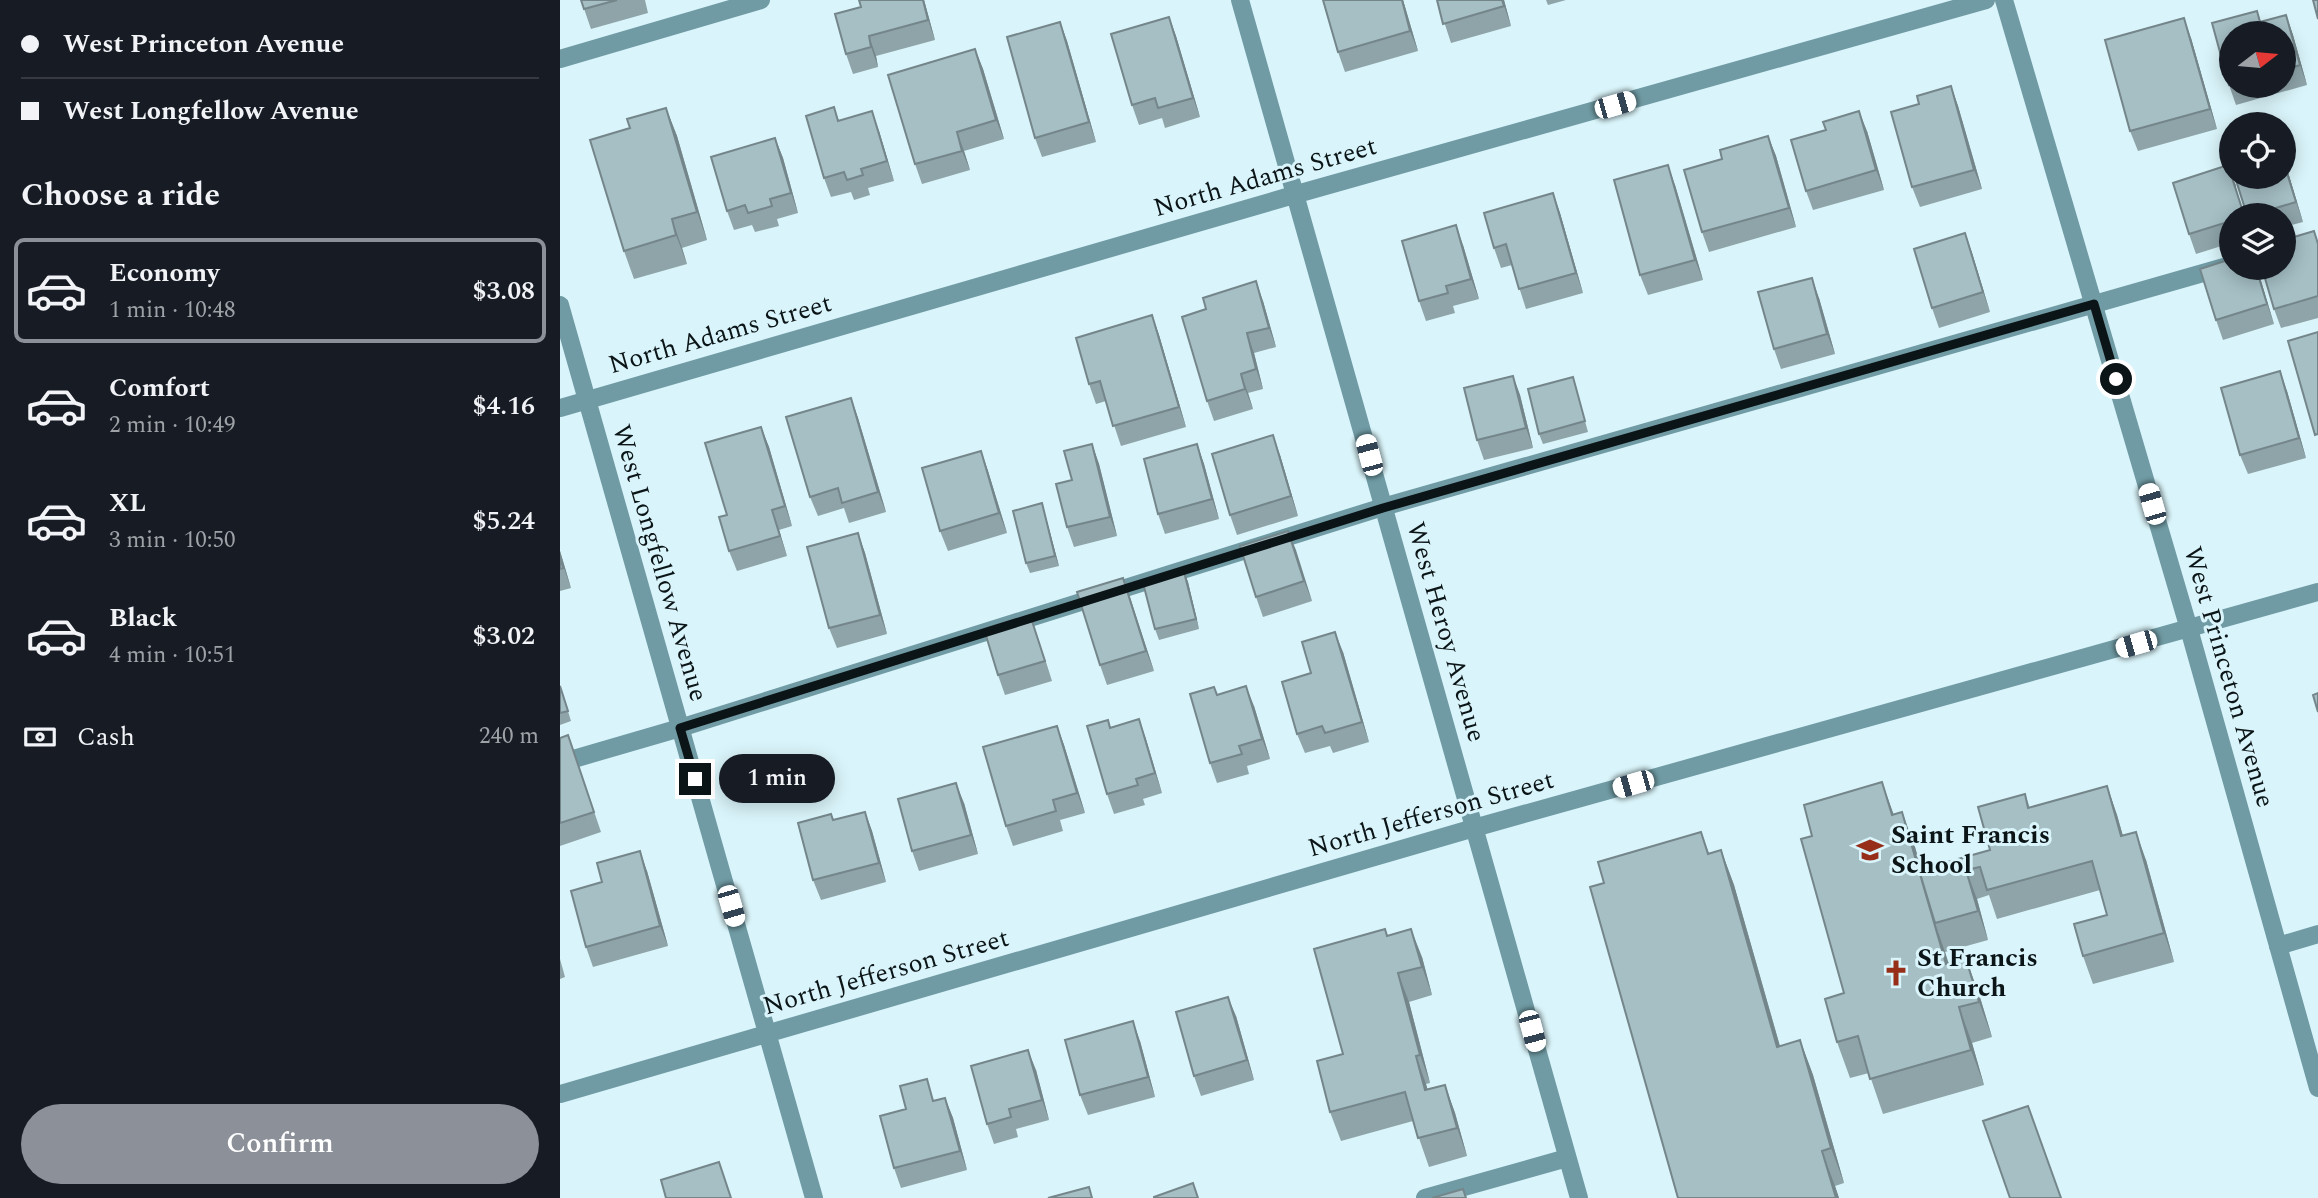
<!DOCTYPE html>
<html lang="en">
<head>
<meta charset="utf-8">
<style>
  body { margin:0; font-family:Spectral,serif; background:#242831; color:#f1f3f6; height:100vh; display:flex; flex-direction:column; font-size:26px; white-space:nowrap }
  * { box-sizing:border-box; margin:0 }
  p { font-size:23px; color:#9ea1a6 }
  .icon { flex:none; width:38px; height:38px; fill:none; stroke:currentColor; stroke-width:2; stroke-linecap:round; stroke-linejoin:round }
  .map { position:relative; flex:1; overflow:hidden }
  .details { display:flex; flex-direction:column; background:#171b24; width:560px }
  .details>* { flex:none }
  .guide { display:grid; align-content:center; height:154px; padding:0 21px; background:#171b24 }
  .needle { width:46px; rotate:74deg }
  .fabs { position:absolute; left:1659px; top:21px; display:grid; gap:14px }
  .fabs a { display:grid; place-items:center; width:77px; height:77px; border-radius:50%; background:#171b24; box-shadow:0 4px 18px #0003; font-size:35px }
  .end { position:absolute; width:32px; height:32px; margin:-16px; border:9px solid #0b1416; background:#fff; box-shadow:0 0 0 4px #fff }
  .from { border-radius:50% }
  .bubble { position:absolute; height:49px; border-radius:24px; background:#171b24; box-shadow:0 4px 18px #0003; font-size:23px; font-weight:600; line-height:49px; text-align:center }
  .car { position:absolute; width:21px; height:42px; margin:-21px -10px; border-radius:9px; box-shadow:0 0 5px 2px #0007; background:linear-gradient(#fff 24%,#345 0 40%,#fff 0 76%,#345 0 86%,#fff 0) }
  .guide b { display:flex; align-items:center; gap:24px; height:66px; font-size:26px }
  .guide b+b { border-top:2px solid #363941 }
  .guide i { width:18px; height:18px; background:#f1f3f6 }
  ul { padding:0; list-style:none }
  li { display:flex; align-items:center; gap:21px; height:105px; margin:0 14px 10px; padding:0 7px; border:4px solid transparent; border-radius:10px }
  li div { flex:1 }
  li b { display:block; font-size:26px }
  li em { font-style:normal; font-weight:600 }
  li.active { border-color:#8c9099 }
  li>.icon { width:63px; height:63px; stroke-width:1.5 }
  h2 { padding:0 21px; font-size:32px; line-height:84px }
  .pay { display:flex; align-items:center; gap:18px; height:77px; padding:0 21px; font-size:26px }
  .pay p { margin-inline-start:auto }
  .primary-button { display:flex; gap:14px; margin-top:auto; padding:14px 21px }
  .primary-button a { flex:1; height:80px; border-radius:42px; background:#8c9099; color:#fff; font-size:28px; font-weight:600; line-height:80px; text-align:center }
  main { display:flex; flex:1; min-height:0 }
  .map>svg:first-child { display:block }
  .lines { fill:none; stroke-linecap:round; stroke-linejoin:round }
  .lane { stroke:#709ba4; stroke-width:18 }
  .street { stroke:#709ba4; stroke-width:18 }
  .wall { fill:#8ea4a9; fill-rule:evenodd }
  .shaded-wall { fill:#74868a }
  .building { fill:#a5bfc5; stroke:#74868a; stroke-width:2 }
  .route { stroke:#0b1416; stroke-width:9 }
  .labels { text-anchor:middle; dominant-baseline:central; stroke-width:6; stroke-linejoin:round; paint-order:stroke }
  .street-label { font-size:26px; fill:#0b1416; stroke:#d9f4fa }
  .poi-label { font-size:26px; font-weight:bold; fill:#0b1416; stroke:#d9f4fa; text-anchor:start }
</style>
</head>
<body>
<main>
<section class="details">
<div class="guide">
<b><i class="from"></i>West Princeton Avenue</b>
<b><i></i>West Longfellow Avenue</b>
</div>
<h2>Choose a ride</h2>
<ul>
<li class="active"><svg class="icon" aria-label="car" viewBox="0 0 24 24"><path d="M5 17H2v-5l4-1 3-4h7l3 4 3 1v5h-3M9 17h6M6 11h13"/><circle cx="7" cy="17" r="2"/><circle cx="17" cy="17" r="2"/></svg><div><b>Economy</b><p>1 min · 10:48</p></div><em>$3.08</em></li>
<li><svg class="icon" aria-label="car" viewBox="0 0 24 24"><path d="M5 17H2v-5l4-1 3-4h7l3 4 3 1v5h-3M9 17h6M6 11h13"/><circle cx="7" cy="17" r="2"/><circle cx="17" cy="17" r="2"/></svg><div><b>Comfort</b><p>2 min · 10:49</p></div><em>$4.16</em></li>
<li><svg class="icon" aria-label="car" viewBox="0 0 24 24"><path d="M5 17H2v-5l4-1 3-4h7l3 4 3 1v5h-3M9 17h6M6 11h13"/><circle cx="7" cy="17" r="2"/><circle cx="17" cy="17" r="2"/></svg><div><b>XL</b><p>3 min · 10:50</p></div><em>$5.24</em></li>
<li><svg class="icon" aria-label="car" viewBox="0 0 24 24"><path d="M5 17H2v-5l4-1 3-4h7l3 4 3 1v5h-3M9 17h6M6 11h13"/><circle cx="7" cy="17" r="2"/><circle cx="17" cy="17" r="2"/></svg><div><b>Black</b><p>4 min · 10:51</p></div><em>$3.02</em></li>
</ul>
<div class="pay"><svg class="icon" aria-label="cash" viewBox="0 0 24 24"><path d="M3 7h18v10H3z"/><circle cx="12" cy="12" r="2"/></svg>Cash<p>240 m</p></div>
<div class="primary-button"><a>Confirm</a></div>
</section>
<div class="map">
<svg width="1758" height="1198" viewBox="0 0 1758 1198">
  <rect width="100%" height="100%" fill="#d9f4fa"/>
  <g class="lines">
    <!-- lane -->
    <path class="lane" d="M0,59L201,0
      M0,763L120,728L823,507L1671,265
      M1718,946L1758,934
      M865,1198L1007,1158"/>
    <!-- street -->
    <path class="street" d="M680,0L1019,1198
      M1444,0L1629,629L1758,1088
      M0,305L254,1198
      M0,408L737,194L1426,0
      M0,1094L914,828L1758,592"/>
  </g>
  <!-- wall -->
  <path class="wall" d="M21,0H85L88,13L31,29Z
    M364,0L375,40L316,56L318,67L293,74L286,54L275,14Z
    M763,0H843L858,51L785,72L778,52Z
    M877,0H944L951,26L891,43Z
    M986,0H1006L988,5Z
    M1697,11L1701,22L1726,15L1733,35L1747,85L1676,105L1669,85L1652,23ZM1671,33H1724V86H1671Z
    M609,17L616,36L640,117L605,128L602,118L579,125L572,105Z
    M500,22L507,41L536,142L482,157L475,138Z
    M1631,38L1657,129L1578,151L1570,131Z
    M415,49L423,69L444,139L404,151L410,170L362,184L355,164Z
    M1391,86L1398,106L1422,189L1360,207L1352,187L1359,104Z
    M274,107L279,121L319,131L334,181L308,188L310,195L294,200L291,192L271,197L264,178Z
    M106,108L117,136L147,240L122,248L127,264L74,279L64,251L70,128Z
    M1307,131L1324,190L1253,210L1246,191Z
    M1208,136L1216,156L1236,227L1149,252L1142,232L1162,159Z
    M215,138L223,158L238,213L217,219L219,226L195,232L192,225L174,230L167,211Z
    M1724,159L1743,222L1724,227V215H1687L1724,177Z
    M1671,177L1676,185L1671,215V243L1636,254L1629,234Z
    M1115,185L1143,280L1088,295L1080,275Z
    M993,193L1000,213L1023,293L966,309L952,265L941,268L934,248Z
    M1405,233L1412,253L1430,312L1379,328L1372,308Z
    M1758,241V318L1721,328L1714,309Z
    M903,245L919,299L893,306L895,313L866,321L859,301Z
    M1671,268H1697L1714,324L1663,340L1656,320Z
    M1259,298L1275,354L1221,369L1214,349Z
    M703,301L716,347L694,353L703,389L688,393L693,409L654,421L647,401Z
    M592,315L599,335L626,427L561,446L546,401L536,404L529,384Z
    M953,376L960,395L973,448L924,460L917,440Z
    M1013,377L1028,432L983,444L979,434Z
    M1727,391L1746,458L1688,474L1680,455Z
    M291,398L298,418L326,512L289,523L284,508L258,516L250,497Z
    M201,427L209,447L232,526L219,530L227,556L177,571L169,551L167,515Z
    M532,444L539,464L557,536L514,547L507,527L512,480Z
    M637,444L644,464L659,519L605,534L598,514Z
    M421,451L428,471L447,533L388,551L380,531Z
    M720,455L738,516L677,535L670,515Z
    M485,514L499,566L470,573L466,563Z
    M728,531L752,601L703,617L696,597Z
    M298,533L305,553L327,634L277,648L269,628Z
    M0,551L11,588L0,591Z
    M624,572L628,582L639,629L599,640L595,629Z
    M563,578L594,671L547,685L540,665Z
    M470,615L492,681L445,695L438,675Z
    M783,652L809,742L773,753L770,746L745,753L737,734L751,673Z
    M0,685L11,721L0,725Z
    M654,687L658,695L694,706L710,759L687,766L689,774L657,783L650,763Z
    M579,719L602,793L583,799L585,805L554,814L547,794L548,720L551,728Z
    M497,726L504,745L525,813L500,820L503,831L453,846L446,826Z
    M0,738L15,755L41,832L0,846Z
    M1547,786L1557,815L1563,836L1586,860L1614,962L1533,984L1523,956L1547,915L1540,890L1437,919L1429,895L1417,899L1428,940L1385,952L1389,964L1419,994L1432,1037L1412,1043L1424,1085L1323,1114L1309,1073L1290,1078L1277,1042L1284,993L1355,847L1361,869L1430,850L1465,794L1470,808Z
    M404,803L418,854L359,871L352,851Z
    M305,812L312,831L326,882L261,900L253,880L273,820Z
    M1141,832L1149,853L1161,850L1174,885L1220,1046L1240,1040L1253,1075L1284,1183L1275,1186L1279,1198H1118L1044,883Z
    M87,871L108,946L33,967L26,947Z
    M827,936L862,957L872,995L849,1002L870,1083L866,1084L867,1089L885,1085L895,1113L907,1156L869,1167L853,1121L781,1141L770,1112L783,1054Z
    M0,959L5,977L0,979Z
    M676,1016L694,1080L641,1096L634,1076Z
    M580,1041L595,1097L528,1115L520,1095Z
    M476,1070L489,1120L456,1129L458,1137L434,1144L427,1124Z
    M385,1098L393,1118L407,1170L341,1188L334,1168L374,1101Z"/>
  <!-- shaded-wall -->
  <path class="shaded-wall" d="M363,0H364L375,40L368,20Z
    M842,0H843L858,51L850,31Z
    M942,0H944L951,26L944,6Z
    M1726,15L1733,35L1747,85L1740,65Z
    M609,17L616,36L640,117L633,98Z
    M1624,18L1631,38L1657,129L1650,109Z
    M500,22L507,41L536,142L529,122Z
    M309,36L316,56L318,67L311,47Z
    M415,49L423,69L444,139L436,120Z
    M1391,86L1398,106L1422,189L1414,170Z
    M106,108L117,136L147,240L137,212Z
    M312,111L319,131L334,181L327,161Z
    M1299,111L1307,131L1324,190L1316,170Z
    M397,132L404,151L410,170L402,151Z
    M1208,136L1216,156L1236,227L1229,208Z
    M215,138L223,158L238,213L231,193Z
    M1724,159L1743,222L1736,202L1724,163Z
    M1108,165L1115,185L1143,280L1135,260Z
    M993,193L1000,213L1023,293L1016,273Z
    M112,219L122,248L127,264L116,235Z
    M896,225L903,245L919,299L911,279Z
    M1405,233L1412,253L1430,312L1423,292Z
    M1696,268H1697L1714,324L1707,304Z
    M1252,278L1259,298L1275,354L1267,334Z
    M696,281L703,301L716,347L709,328Z
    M592,315L599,335L626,427L619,407Z
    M687,333L694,353L703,389L696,369Z
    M1720,371L1727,391L1746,458L1739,438Z
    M681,374L688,393L693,409L685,389Z
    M953,376L960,395L973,448L966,428Z
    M291,398L298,418L326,512L318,492Z
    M201,427L209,447L232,526L225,506Z
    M713,435L720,455L738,516L731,496Z
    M532,444L539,464L557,536L550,517Z
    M637,444L644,464L659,519L652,499Z
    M421,451L428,471L447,533L439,513Z
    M482,503L485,514L499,566L495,556Z
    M212,510L219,530L227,556L220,536Z
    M728,531L736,550L752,601L744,581Z
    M298,533L305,553L327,634L320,615Z
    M0,551L11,588L0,557Z
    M624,572L628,582L639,629L636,619Z
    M563,578L570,597L594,671L586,651Z
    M470,615L477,635L492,681L485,661Z
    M775,632L783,652L809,742L802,722Z
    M686,686L694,706L710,759L702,739Z
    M579,719L586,739L602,793L595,773Z
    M497,726L504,745L525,813L517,793Z
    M1322,782L1335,818L1332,815Z
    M396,783L404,803L418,854L411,835Z
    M1547,786L1557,815L1571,865L1561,836Z
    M305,812L312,831L326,882L319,863Z
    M1342,812L1355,847L1377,923H1375L1385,952L1399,1000L1386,964Z
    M1576,832L1586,860L1614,962L1604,933Z
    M1161,850L1174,885L1230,1082L1217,1047Z
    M80,851L87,871L108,946L100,926Z
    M1406,870L1417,899L1428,940L1418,911Z
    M851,929L862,957L872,995L862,967Z
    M1406,959L1419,994L1432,1037L1419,1002Z
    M838,973L849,1002L870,1083L860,1055Z
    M668,997L676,1016L694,1080L687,1060Z
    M1399,1007L1412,1043L1424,1085L1411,1050Z
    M573,1021L580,1041L595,1097L588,1077Z
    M1240,1040L1253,1075L1284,1183L1271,1148Z
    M468,1050L476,1070L489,1120L482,1100Z
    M856,1056L866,1084L876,1118L865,1090Z
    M885,1085L895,1113L907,1156L897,1128Z
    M385,1098L393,1118L407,1170L400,1151Z
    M1262,1151L1275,1186L1279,1198H1276Z"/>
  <!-- building -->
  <path class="building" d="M21,0H57L24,9Z
    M299,0H363L368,20L309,36L311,47L286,54L275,14L301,7Z
    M763,0H842L850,31L778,52Z
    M877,0H942L944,6L883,24Z
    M1753,0H1758V19Z
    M1697,11L1700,22L1726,15L1740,65L1724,70V33H1671V84L1669,85L1652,23Z
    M609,17L633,98L598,108L595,98L572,105L551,34Z
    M1624,18L1650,109L1570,131L1545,40Z
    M500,22L529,122L475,138L447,37Z
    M415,49L436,120L397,132L402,151L355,164L328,75Z
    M1391,86L1414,170L1352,187L1331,112L1359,104L1357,96Z
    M274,107L278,121L312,111L327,161L301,169L303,175L287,180L284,172L264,178L246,116Z
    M106,108L137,212L112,219L116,235L64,251L30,140L70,128L67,119Z
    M1299,111L1316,170L1246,191L1231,140L1266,130L1263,122Z
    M1208,136L1229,208L1142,232L1124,170L1162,159L1160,150Z
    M215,138L231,193L210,199L212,206L188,213L185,205L167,211L151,157Z
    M1671,149V163L1667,150Z
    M1724,163L1736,202L1692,215H1687L1675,177H1724Z
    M1108,165L1135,260L1080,275L1054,180Z
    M1668,165L1684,215H1671V221L1629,234L1613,183Z
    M993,193L1016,273L959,289L946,244L934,248L924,213Z
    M896,225L911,279L886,286L888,293L859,301L842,241Z
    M1754,231L1758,244V296L1714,309L1702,268H1724V240Z
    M1405,233L1423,292L1372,308L1354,249Z
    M1671,259V268H1696L1707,304L1656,320L1640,269Z
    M1252,278L1267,334L1214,349L1198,292Z
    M696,281L709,328L687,333L696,369L681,374L685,389L647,401L622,317L646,309L643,298Z
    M592,315L619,407L553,426L540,381L529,384L516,338Z
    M1758,332V434L1755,435L1728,341Z
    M1720,371L1739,438L1680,455L1661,388Z
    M953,376L966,428L917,440L904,388Z
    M1013,377L1025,421L979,434L968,389Z
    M291,398L318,492L282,503L278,488L250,497L226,417Z
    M201,427L225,506L212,510L220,536L169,551L159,517L167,515L145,443Z
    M713,435L731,496L670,515L652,454Z
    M532,444L550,517L507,527L496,484L512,480L504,451Z
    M637,444L652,499L598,514L584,459Z
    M421,451L439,513L380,531L362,468Z
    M482,503L495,556L466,563L453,511Z
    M728,531L744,581L696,597L680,546Z
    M298,533L320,615L269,628L247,547Z
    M0,557L3,568L0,569Z
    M624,572L636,619L595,629L583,583Z
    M563,578L586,651L540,665L517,592Z
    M470,615L485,661L438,675L424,629Z
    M775,632L802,722L765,733L762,726L737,734L722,682L751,673L742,642Z
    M0,686L8,711L0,713Z
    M686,686L702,739L679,746L682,754L650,763L630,694L654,687L657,695Z
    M1758,693V712L1753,695Z
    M579,719L595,773L576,779L578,785L547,794L527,726L548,720L550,728Z
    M497,726L517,793L493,800L496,811L446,826L423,747Z
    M8,735L34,812L0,823V738Z
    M1322,782L1332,815L1342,812L1386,964L1406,959L1419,1002L1399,1007L1411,1050L1310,1079L1298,1036L1277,1042L1265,999L1284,993L1241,839L1252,836L1244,805Z
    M396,783L411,835L352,851L338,799Z
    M1547,786L1561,836L1576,832L1604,933L1523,956L1514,924L1547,915L1532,861L1427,890L1420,867L1406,870L1418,911L1375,923L1359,870L1430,850L1418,807L1465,794L1468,808Z
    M305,812L319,863L253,880L238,823L271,814L273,820Z
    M1141,832L1148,854L1161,850L1217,1047L1240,1040L1271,1148L1262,1151L1276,1198H1118L1030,887L1044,883L1038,862Z
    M80,851L100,926L26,947L11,891L42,882L37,863Z
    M825,929L827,936L851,929L862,967L838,973L860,1055L856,1056L865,1090L885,1085L897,1128L858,1138L845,1092L770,1112L757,1061L783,1054L754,949Z
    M668,997L687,1060L634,1076L616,1012Z
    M573,1021L588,1077L520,1095L505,1040Z
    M468,1050L482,1100L449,1109L451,1117L427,1124L411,1066Z
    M367,1079L373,1101L385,1098L400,1151L334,1168L320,1116L346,1109L340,1086Z
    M1468,1106L1501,1198H1450L1423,1121Z
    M159,1162L171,1198H106L101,1180Z
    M633,1183L638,1198H594V1197Z
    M529,1187L532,1198H488Z
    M903,1189L906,1198H872Z"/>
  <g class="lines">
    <!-- route -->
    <path class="route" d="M135,779L120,728L823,508L1534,304L1556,379"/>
  </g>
  <!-- icons -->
  <defs>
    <g id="school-bare" transform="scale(2.1)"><path d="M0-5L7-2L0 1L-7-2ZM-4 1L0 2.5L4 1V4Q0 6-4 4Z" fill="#972e19" stroke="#d9f4fa" stroke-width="2.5" paint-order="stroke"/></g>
    <g id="church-bare" transform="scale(2.1)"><path d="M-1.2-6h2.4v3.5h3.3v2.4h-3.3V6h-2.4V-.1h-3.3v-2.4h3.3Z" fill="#972e19" stroke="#d9f4fa" stroke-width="2.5" paint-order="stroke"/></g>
  </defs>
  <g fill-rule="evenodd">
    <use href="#school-bare" x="1310" y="850"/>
    <use href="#church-bare" x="1336" y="973"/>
  </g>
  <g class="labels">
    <!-- street labels -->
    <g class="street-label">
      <text transform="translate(705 177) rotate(-16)">North Adams Street</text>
      <text transform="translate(160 334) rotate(-16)">North Adams Street</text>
      <text transform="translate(100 563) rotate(74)">West Longfellow Avenue</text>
      <text transform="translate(886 632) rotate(74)">West Heroy Avenue</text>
      <text transform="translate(1669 677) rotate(74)">West Princeton Avenue</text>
      <text transform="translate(871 814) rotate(-16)">North Jefferson Street</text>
      <text transform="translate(326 972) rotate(-16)">North Jefferson Street</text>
    </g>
    <!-- poi labels -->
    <g class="poi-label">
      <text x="1331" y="835">Saint Francis<tspan x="1331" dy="30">School</tspan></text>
      <text x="1357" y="958">St Francis<tspan x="1357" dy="30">Church</tspan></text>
    </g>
  </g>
</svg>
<div class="fabs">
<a><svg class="needle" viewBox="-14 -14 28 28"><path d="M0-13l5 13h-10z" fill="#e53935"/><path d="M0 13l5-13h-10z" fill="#9ea1a6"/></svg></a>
<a><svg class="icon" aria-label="locate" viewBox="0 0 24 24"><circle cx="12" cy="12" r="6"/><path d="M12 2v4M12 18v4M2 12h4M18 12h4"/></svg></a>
<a><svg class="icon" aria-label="layers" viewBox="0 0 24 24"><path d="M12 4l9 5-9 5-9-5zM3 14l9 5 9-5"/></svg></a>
</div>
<i class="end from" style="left:1556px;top:379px"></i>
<i class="end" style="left:135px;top:779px"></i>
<div class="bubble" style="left:159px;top:754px;width:116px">1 min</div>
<i class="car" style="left:1055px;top:105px;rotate:74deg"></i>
<i class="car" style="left:809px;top:455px;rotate:345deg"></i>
<i class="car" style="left:1592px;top:504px;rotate:344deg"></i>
<i class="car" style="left:1576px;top:644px;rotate:254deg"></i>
<i class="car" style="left:1073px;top:784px;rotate:254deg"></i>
<i class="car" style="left:171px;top:906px;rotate:164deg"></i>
<i class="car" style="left:972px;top:1031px;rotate:165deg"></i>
</div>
</main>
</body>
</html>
